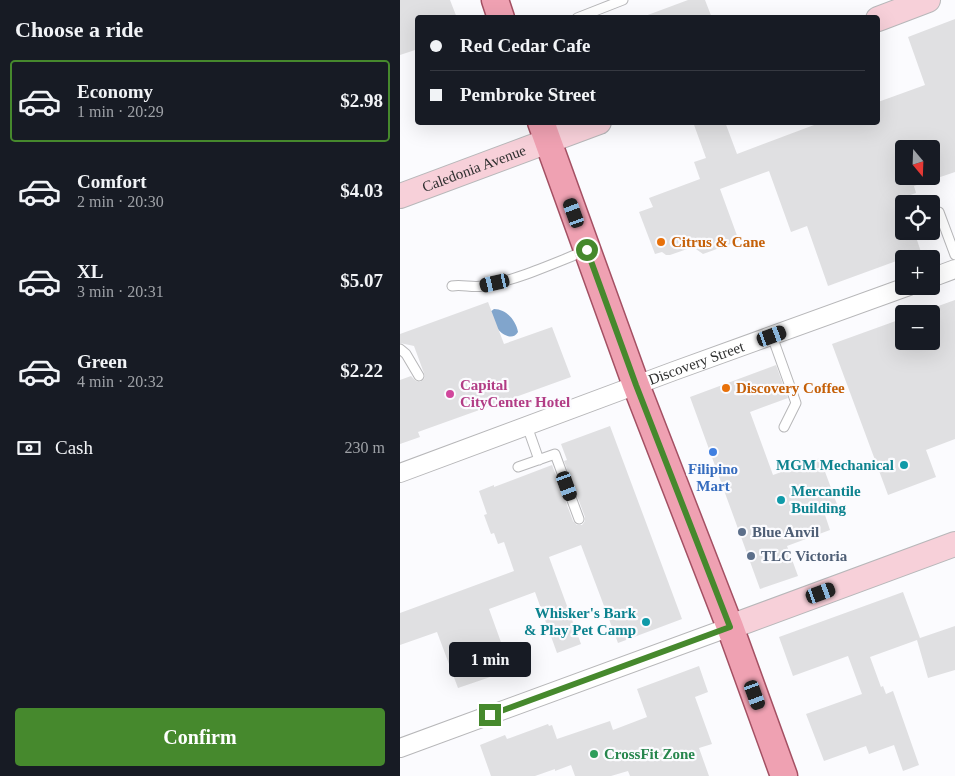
<!DOCTYPE html>
<html lang="en">
<head>
<meta charset="utf-8">
<style>
  body { margin:0; font-family:"Times New Roman",serif; background:#242831; color:#f1f3f6; height:100vh; display:flex; flex-direction:column; font-size:19px; white-space:nowrap }
  * { box-sizing:border-box; margin:0 }
  p { font-size:16px; color:#9ea1a6 }
  .icon { flex:none; width:28px; height:28px; fill:none; stroke:currentColor; stroke-width:2; stroke-linecap:round; stroke-linejoin:round }
  .map { position:relative; flex:1; overflow:hidden }
  .sheet { display:flex; flex-direction:column; background:#171b24; width:400px }
  .sheet>* { flex:none }
  .guide { position:absolute; left:15px; top:15px; width:465px; height:110px; border-radius:5px; box-shadow:0 5px 20px #0002; display:grid; align-content:center; height:110px; padding:0 15px; background:#171b24 }
  .needle { width:32px; rotate:161deg }
  .fabs { position:absolute; left:495px; top:140px; display:grid; gap:10px }
  .fabs a { display:grid; place-items:center; width:45px; height:45px; border-radius:5px; background:#171b24; box-shadow:0 5px 20px #0002; font-size:25px }
  .end { position:absolute; width:22px; height:22px; margin:-11px; border:6px solid #46892d; background:#fff; box-shadow:0 0 0 2px #fff }
  .from { border-radius:50% }
  .bubble { position:absolute; height:35px; border-radius:5px; background:#171b24; box-shadow:0 5px 20px #0002; font-size:16px; font-weight:800; line-height:35px; text-align:center }
  .car { position:absolute; width:15px; height:30px; margin:-15px -8px; border-radius:6px; box-shadow:0 0 4px 1px #0007; background:linear-gradient(#222 24%,#8ab4d8 0 40%,#222 0 76%,#8ab4d8 0 86%,#222 0) }
  .guide b { display:flex; align-items:center; gap:18px; height:48px; font-size:19px }
  .guide b+b { border-top:1px solid #363941 }
  .guide i { width:12px; height:12px; background:#f1f3f6 }
  ul { padding:0; list-style:none }
  li { display:flex; align-items:center; gap:15px; height:82px; margin:0 10px 8px; padding:0 5px; border:2px solid transparent; border-radius:5px }
  li div { flex:1 }
  li b { display:block; font-size:19px }
  li em { font-style:normal; font-weight:800 }
  li.on { border-color:#46892d }
  li>.icon { width:45px; height:45px; stroke-width:1.5 }
  h2 { padding:0 15px; font-size:22px; line-height:60px }
  .pay { display:flex; align-items:center; gap:12px; height:55px; padding:0 15px; font-size:19px }
  .pay p { margin-inline-start:auto }
  .button { display:flex; gap:10px; margin-top:auto; padding:10px 15px }
  .button a { flex:1; height:58px; border-radius:5px; background:#46892d; color:#fff; font-size:20px; font-weight:800; line-height:58px; text-align:center }
  main { display:flex; flex:1; min-height:0 }
  .map>svg:first-child { display:block }
  .water { fill:#81a5cc }
  .building { fill:#e0e0e2; fill-rule:evenodd }
  .lines { fill:none; stroke-linecap:round; stroke-linejoin:round }
  .lane-casing { stroke:#b7b7b9; stroke-width:11 }
  .street-casing { stroke:#b7b7b9; stroke-width:20 }
  .secondary-casing { stroke:#b7b7b9; stroke-width:26 }
  .primary-casing { stroke:#a45063; stroke-width:29 }
  .lane { stroke:#fff; stroke-width:9 }
  .street { stroke:#fff; stroke-width:18 }
  .secondary { stroke:#f7d0d9; stroke-width:24 }
  .primary { stroke:#efa1b2; stroke-width:26 }
  .route { stroke:#46892d; stroke-width:6 }
  .food-dot { fill:#e8710a; stroke:#fbfbfe; stroke-width:2 }
  .hotel-dot { fill:#d1479c; stroke:#fbfbfe; stroke-width:2 }
  .shop-dot { fill:#3f7fe0; stroke:#fbfbfe; stroke-width:2 }
  .culture-dot { fill:#0f9aa8; stroke:#fbfbfe; stroke-width:2 }
  .service-dot { fill:#5c6f8a; stroke:#fbfbfe; stroke-width:2 }
  .leisure-dot { fill:#2e9e5b; stroke:#fbfbfe; stroke-width:2 }
  .labels { text-anchor:middle; dominant-baseline:central; stroke-width:4.5; stroke-linejoin:round; paint-order:stroke }
  .street-label { font-size:15px; fill:#2e2f2f; stroke:#fbfbfe }
  .food-label { font-size:15px; font-weight:bold; fill:#c56008; stroke:#fbfbfe; text-anchor:start }
  .hotel-label { font-size:15px; font-weight:bold; fill:#b23c85; stroke:#fbfbfe; text-anchor:start }
  .culture-label { font-size:15px; font-weight:bold; fill:#0d838f; stroke:#fbfbfe; text-anchor:end }
  .shop-label { font-size:15px; font-weight:bold; fill:#366cbe; stroke:#fbfbfe }
  .service-label { font-size:15px; font-weight:bold; fill:#4e5e75; stroke:#fbfbfe; text-anchor:start }
  .leisure-label { font-size:15px; font-weight:bold; fill:#27864d; stroke:#fbfbfe; text-anchor:start }
</style>
</head>
<body>
<main>
<section class="sheet">
<h2>Choose a ride</h2>
<ul>
<li class="on"><svg class="icon" aria-label="car" viewBox="0 0 24 24"><path d="M5 17H2v-5l4-1 3-4h7l3 4 3 1v5h-3M9 17h6M6 11h13"/><circle cx="7" cy="17" r="2"/><circle cx="17" cy="17" r="2"/></svg><div><b>Economy</b><p>1 min · 20:29</p></div><em>$2.98</em></li>
<li><svg class="icon" aria-label="car" viewBox="0 0 24 24"><path d="M5 17H2v-5l4-1 3-4h7l3 4 3 1v5h-3M9 17h6M6 11h13"/><circle cx="7" cy="17" r="2"/><circle cx="17" cy="17" r="2"/></svg><div><b>Comfort</b><p>2 min · 20:30</p></div><em>$4.03</em></li>
<li><svg class="icon" aria-label="car" viewBox="0 0 24 24"><path d="M5 17H2v-5l4-1 3-4h7l3 4 3 1v5h-3M9 17h6M6 11h13"/><circle cx="7" cy="17" r="2"/><circle cx="17" cy="17" r="2"/></svg><div><b>XL</b><p>3 min · 20:31</p></div><em>$5.07</em></li>
<li><svg class="icon" aria-label="car" viewBox="0 0 24 24"><path d="M5 17H2v-5l4-1 3-4h7l3 4 3 1v5h-3M9 17h6M6 11h13"/><circle cx="7" cy="17" r="2"/><circle cx="17" cy="17" r="2"/></svg><div><b>Green</b><p>4 min · 20:32</p></div><em>$2.22</em></li>
</ul>
<div class="pay"><svg class="icon" aria-label="cash" viewBox="0 0 24 24"><path d="M3 7h18v10H3z"/><circle cx="12" cy="12" r="2"/></svg>Cash<p>230 m</p></div>
<div class="button"><a>Confirm</a></div>
</section>
<div class="map">
<svg width="555" height="776" viewBox="0 0 555 776">
  <rect width="100%" height="100%" fill="#fbfbfe"/>
  <!-- water -->
  <path class="water" d="M94,309C106,309 116,320 118,332C113,341 102,335 97,328C94,324 92,317 90,312Z"/>
  <!-- building -->
  <path class="building" d="M0,0H50L57,18H18V49L0,55Z
    M288,0H305L312,18H245V16Z
    M555,19V172L514,186L516,193L496,200L504,220V231H514L521,252L428,286L407,226L391,232L369,171L320,189L339,241L303,254L293,247L270,255H266L262,252L255,254L239,212L253,207L249,198L300,179L294,162L306,158L293,122H325L337,154L422,122H478V102L525,85L508,37ZM504,149H531V176H504Z
    M555,300V439L526,450L536,477L488,495L432,344L504,318V341H531V314H516Z
    M88,302L104,344L152,327L171,377L18,432L20,437L0,444V380L11,376L16,381L20,382L24,379L25,376L14,346L0,343V334Z
    M376,365L388,398L350,412L373,475L420,458L438,507L424,512L430,530L387,546L398,576L360,589L290,397Z
    M210,426L282,619L218,643L181,545L149,557L181,644L157,653L135,592L89,609L111,670L58,688L37,632L0,645V613L114,571L104,542L98,544L94,533L91,534L84,515L87,514L79,491L94,485V487L152,465L173,521L177,525H182L185,521V517L164,461L167,460L161,444Z
    M503,592L520,638L555,626V670L528,678L517,640L470,657L481,687L483,686L486,694L493,691L519,765L503,771L494,745L469,754L466,746L424,761L406,714L462,694L448,656L393,676L379,637Z
    M299,666L308,692L295,697L312,744L299,748L309,776H230L228,771L211,776H175L171,765L155,771V769L135,776H91L80,745L105,735L107,739L148,724L149,726L152,725L157,739L210,721L213,730L247,717L237,689Z"/>
  <g class="lines">
    <!-- lane casing -->
    <g class="lane-casing">
      <path id="lane" d="M177,18L223,0
        M539,212L555,255
        M52,286C62,284 72,288 83,286C115,281 154,263 185,251
        M372,336L396,403L384,427
        M0,349L6,354L19,376
        M127,426L139,460
        M118,467L155,454L179,519"/>
    </g>
    <!-- street casing -->
    <g class="street-casing">
      <g id="street">
        <path d="M531,278L555,269"/>
        <path id="s1" d="M0,473L274,371L509,286"/>
        <path d="M0,748L330,627"/>
      </g>
    </g>
    <!-- secondary casing -->
    <g class="secondary-casing">
      <g id="secondary">
        <path d="M478,19L528,0"/>
        <path id="s2" d="M0,196L199,122"/>
        <path d="M330,627L555,544"/>
      </g>
    </g>
    <!-- primary casing -->
    <g class="primary-casing">
      <path id="primary" d="M95,0L101,18
        M141,122L236,385L330,627L384,776"/>
    </g>
    <!-- lane -->
    <use href="#lane" class="lane"/>
    <!-- street -->
    <use href="#street" class="street"/>
    <!-- secondary -->
    <use href="#secondary" class="secondary"/>
    <!-- primary -->
    <use href="#primary" class="primary"/>
  </g>
  <g class="lines">
    <!-- route -->
    <path class="route" d="M90,715L330,627L236,385L187,250"/>
  </g>
  <!-- markers -->
  <g class="food-dot">
    <circle cx="261" cy="242" r="5"/>
    <circle cx="326" cy="388" r="5"/>
  </g>
  <circle class="hotel-dot" cx="50" cy="394" r="5"/>
  <circle class="shop-dot" cx="313" cy="452" r="5"/>
  <g class="culture-dot">
    <circle cx="504" cy="465" r="5"/>
    <circle cx="381" cy="500" r="5"/>
    <circle cx="246" cy="622" r="5"/>
  </g>
  <g class="service-dot">
    <circle cx="342" cy="532" r="5"/>
    <circle cx="351" cy="556" r="5"/>
  </g>
  <circle class="leisure-dot" cx="194" cy="754" r="5"/>
  <g class="labels">
    <!-- street labels -->
    <g class="street-label">
      <text stroke="none"><textPath href="#s2" startOffset="79">Caledonia Avenue</textPath></text>
      <text stroke="none"><textPath href="#s1" startOffset="316">Discovery Street</textPath></text>
    </g>
    <!-- food labels -->
    <g class="food-label">
      <text x="271" y="242">Citrus &amp; Cane</text>
      <text x="336" y="388">Discovery Coffee</text>
    </g>
    <!-- hotel labels -->
    <g class="hotel-label">
      <text x="60" y="385">Capital<tspan x="60" dy="17">CityCenter Hotel</tspan></text>
    </g>
    <!-- culture labels -->
    <g class="culture-label">
      <text x="494" y="465">MGM Mechanical</text>
      <text x="391" y="491" text-anchor="start">Mercantile<tspan x="391" dy="17">Building</tspan></text>
      <text x="236" y="613">Whisker's Bark<tspan x="236" dy="17">&amp; Play Pet Camp</tspan></text>
    </g>
    <!-- shop labels -->
    <g class="shop-label">
      <text x="313" y="469">Filipino<tspan x="313" dy="17">Mart</tspan></text>
    </g>
    <!-- service labels -->
    <g class="service-label">
      <text x="352" y="532">Blue Anvil</text>
      <text x="361" y="556">TLC Victoria</text>
    </g>
    <!-- leisure labels -->
    <g class="leisure-label">
      <text x="204" y="754">CrossFit Zone</text>
    </g>
  </g>
</svg>
<div class="fabs">
<a><svg class="needle" viewBox="-14 -14 28 28"><path d="M0-13l5 13h-10z" fill="#e53935"/><path d="M0 13l5-13h-10z" fill="#9ea1a6"/></svg></a>
<a><svg class="icon" aria-label="locate" viewBox="0 0 24 24"><circle cx="12" cy="12" r="6"/><path d="M12 2v4M12 18v4M2 12h4M18 12h4"/></svg></a>
<a>+</a>
<a>−</a>
</div>
<i class="end from" style="left:187px;top:250px"></i>
<i class="end" style="left:90px;top:715px"></i>
<div class="bubble" style="left:49px;top:642px;width:82px">1 min</div>
<i class="car" style="left:174px;top:213px;rotate:340deg"></i>
<i class="car" style="left:95px;top:283px;rotate:257deg"></i>
<i class="car" style="left:372px;top:336px;rotate:70deg"></i>
<i class="car" style="left:167px;top:486px;rotate:160deg"></i>
<i class="car" style="left:421px;top:593px;rotate:70deg"></i>
<i class="car" style="left:355px;top:695px;rotate:160deg"></i>
<div class="guide">
<b><i class="from"></i>Red Cedar Cafe</b>
<b><i></i>Pembroke Street</b>
</div>
</div>
</main>
</body>
</html>
